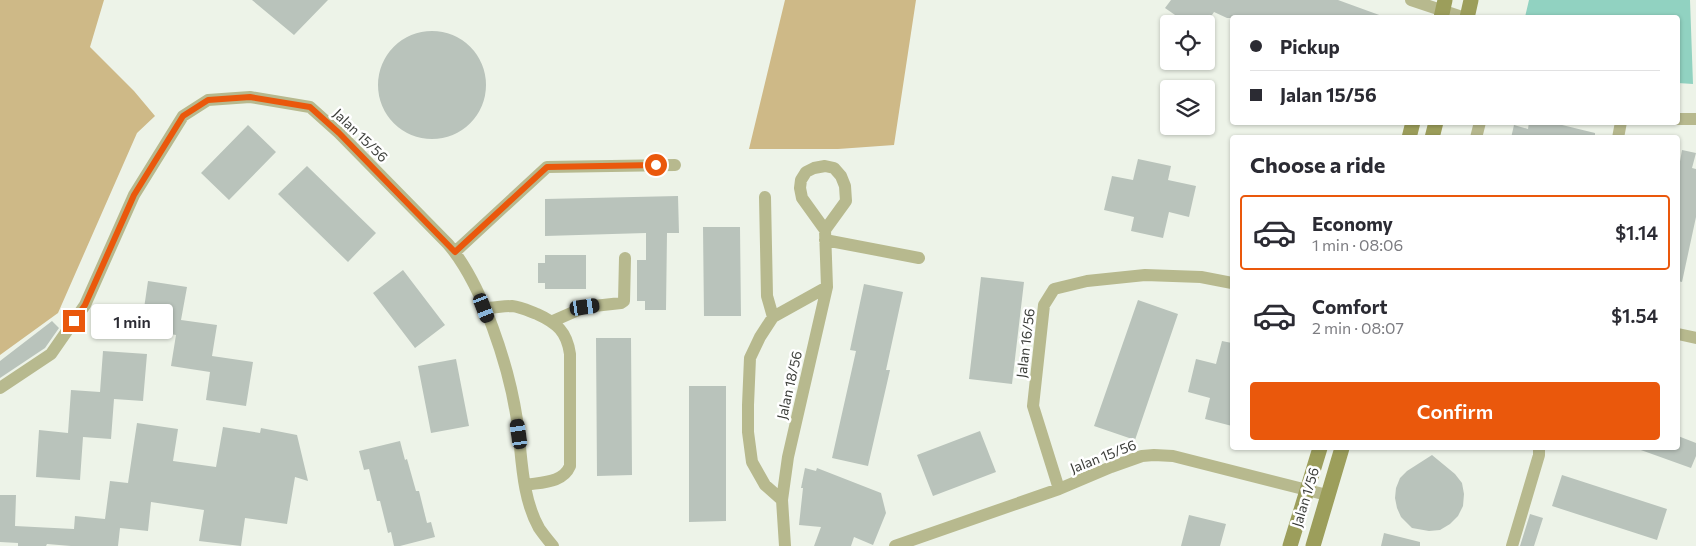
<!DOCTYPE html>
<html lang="en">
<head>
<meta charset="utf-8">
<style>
  body { margin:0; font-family:Commissioner,sans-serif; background:#f2f2f3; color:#2b2b33; height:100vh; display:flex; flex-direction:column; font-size:19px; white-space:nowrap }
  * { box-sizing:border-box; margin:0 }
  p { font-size:16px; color:#7c7c81 }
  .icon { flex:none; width:28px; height:28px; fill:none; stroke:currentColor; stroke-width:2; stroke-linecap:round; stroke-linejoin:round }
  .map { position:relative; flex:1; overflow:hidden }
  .drawer { position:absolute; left:1230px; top:135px; width:450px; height:315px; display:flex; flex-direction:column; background:#fff; border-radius:5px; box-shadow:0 1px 4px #0004 }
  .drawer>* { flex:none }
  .banner { position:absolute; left:1230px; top:15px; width:450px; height:110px; border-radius:5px; box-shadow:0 1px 4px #0004; display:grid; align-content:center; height:110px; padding:0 20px; background:#fff }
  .controls { position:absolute; left:1160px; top:15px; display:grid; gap:10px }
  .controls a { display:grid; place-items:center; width:55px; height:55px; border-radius:5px; background:#fff; box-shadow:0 1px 4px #0004; font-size:25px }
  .end { position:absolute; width:22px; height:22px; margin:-11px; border:6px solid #ea580c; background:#fff; box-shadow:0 0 0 2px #fff }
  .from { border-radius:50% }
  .bubble { position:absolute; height:35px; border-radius:5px; background:#fff; box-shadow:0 1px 4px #0004; font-size:16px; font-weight:600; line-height:35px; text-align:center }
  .car { position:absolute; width:15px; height:30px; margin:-15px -8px; border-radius:6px; box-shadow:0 0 4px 1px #0007; background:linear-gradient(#222 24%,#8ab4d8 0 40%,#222 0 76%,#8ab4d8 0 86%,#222 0) }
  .banner b { display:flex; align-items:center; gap:18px; height:48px; font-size:19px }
  .banner b+b { border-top:1px solid #e1e1e2 }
  .banner i { width:12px; height:12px; background:#2b2b33 }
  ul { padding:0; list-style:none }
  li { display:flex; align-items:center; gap:15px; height:75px; margin:0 10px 8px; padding:0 10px; border:2px solid transparent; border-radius:5px }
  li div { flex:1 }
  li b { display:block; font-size:19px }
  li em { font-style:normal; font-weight:600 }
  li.active { border-color:#ea580c }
  li>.icon { width:45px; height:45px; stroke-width:1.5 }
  h2 { padding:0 20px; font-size:22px; line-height:60px }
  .button { display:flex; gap:10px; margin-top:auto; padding:10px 20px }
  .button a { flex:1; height:58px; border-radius:5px; background:#ea580c; color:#fff; font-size:20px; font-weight:600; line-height:58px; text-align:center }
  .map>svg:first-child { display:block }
  .forest { fill:#ceb987 }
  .water { fill:#91d2c1 }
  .building { fill:#b9c3bb }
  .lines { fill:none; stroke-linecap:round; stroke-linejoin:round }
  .minor { stroke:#b7b98e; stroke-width:12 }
  .secondary { stroke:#9c9e5b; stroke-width:15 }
  .route { stroke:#ea580c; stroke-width:6 }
  .labels { text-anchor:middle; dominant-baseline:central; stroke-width:5; stroke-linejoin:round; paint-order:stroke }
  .street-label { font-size:14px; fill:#3b3d39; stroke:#fff }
</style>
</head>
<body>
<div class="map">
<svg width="1696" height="546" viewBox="0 0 1696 546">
  <rect width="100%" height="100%" fill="#edf3e8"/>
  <!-- forest -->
  <path class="forest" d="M0,0H104L90,47L134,91L155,116L137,133L58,313L0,355Z
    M785,0H916L894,145L838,149H749Z"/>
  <!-- water -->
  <path class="water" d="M1529,0H1690L1693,84L1678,83V18L1525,17Z"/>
  <!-- building -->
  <path class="building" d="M252,0H328L294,35Z
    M1171,0H1338L1382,16L1227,18L1214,12L1206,24H1188L1165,8Z
    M378 85a54 54 0 1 1 108 0a54 54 0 1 1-108 0Z
    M1529,122L1558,124L1595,133V138H1511L1514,125L1528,129Z
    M248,125L276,152L229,200L201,173Z
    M1682,150L1696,153L1692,168L1696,169V217L1682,282L1678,281V173Z
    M1138,159L1171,166L1168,180L1196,186L1189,217L1169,212L1163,238L1131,231L1134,217L1104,210L1112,176L1133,180Z
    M307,166L376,233L348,262L278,194Z
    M678,196L679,233H667L666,310H645V301H637V260H646V233L545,236V199Z
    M703,227H740L741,316H704Z
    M545,255H586V289H545V283H538V263H545Z
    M403,270L445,325L415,348L373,293Z
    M981,277L1024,282L1012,384L969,379Z
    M148,281L187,287L181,320L217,325L212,356L253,362L246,406L206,400L210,372L171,366L176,335L141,329Z
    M864,284L903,292L886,370H890L868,466L832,458L856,351L850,350Z
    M1138,300L1178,314L1135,440L1094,426Z
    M52,321L59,328L45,348L0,378V361Z
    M596,338H631L632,475L597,476Z
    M1222,341L1232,343V426L1205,419L1210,398L1188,392L1196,359L1216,364Z
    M103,351L147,354L143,401L114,399L111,439L83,437L80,480L36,477L39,430L68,433L71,390L100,392Z
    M456,359L469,426L431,433L418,366Z
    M689,386H726V521L689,522Z
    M137,423L178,429L173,461L216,467L223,427L260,433L261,428L297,435L308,481L295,477L287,524L245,518L241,546L199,541L204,510L151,502L148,531L120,528L118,546H71L47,544L46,546H18V543L0,542V495H16L15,526L74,529L75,516L105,519L110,481L128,483Z
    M980,431L996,472L933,496L917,455Z
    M1678,436L1696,443V456L1691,468L1638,449V448H1678Z
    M400,441L405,460L407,459L416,491H419L427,523L431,522L435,537L400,546H394L391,532L388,533L380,501H377L369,469L364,470L359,451Z
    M1432,455L1455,474L1462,483L1464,494L1463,506L1458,516L1450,524L1440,530L1429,531L1412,528L1401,517L1397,508L1395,498L1396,488L1400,478L1407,471Z
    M805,468L816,471L817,468L881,493L886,513L873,545L854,537L851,546H814L821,527L799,525L803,488H801Z
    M1562,475L1667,509L1657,540L1552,506Z
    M1530,514L1543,518L1534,546H1520Z
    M1189,515L1226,524L1220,546H1181Z
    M1384,533L1420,542V546H1381Z"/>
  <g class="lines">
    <!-- minor -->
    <path class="minor" d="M1411,0L1465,18
      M1678,119H1696
      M1476,138L1480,122
      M1618,138L1621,122
      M765,197L767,296L773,317
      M825,240L919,258
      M455,252L547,167L675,165
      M484,308C493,308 503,306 512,306C521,307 529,311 537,314C557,323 567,332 570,354V466C563,483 542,482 525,485
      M553,321L585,307L621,303L624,301L625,258
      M1678,334L1696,338
      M0,388L51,354L85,305L134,195L183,116L208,100L250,97L310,107L339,133L448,244C483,285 509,367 517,420C522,455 521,496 539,528C543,534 548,540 553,546
      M1059,489L1033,406L1044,305L1054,289L1087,281L1145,275L1201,277L1232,283
      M782,500L765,485L752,462L748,432V405L750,358L760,337L773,317L827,287
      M785,546L782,500L788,457L827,287L825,230L802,198L800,188L801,180L806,172L814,168L825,166L834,168L841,176L845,186L846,201L825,230
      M895,546L1059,489L1111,467L1142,456L1154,455L1173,456L1327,495
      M1512,546L1539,455V448"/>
    <!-- secondary -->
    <path class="secondary" d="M1441,18L1445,0
      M1467,18L1471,0
      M1409,138L1413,122
      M1432,138L1436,122
      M1290,546L1320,448
      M1313,546L1342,448"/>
  </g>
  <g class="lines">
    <!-- route -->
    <path class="route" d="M74,321L85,305L134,195L183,116L208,100L250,97L310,107L339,133L455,252L547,167L656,165"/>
  </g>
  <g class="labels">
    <!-- street labels -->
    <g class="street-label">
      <text transform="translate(361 135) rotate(44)">Jalan 15/56</text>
      <text transform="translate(1025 343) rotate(-83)">Jalan 16/56</text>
      <text transform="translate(789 385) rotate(-77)">Jalan 18/56</text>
      <text transform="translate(1103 456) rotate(-21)">Jalan 15/56</text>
      <text transform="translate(1305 497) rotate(-73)">Jalan 1/56</text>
    </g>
  </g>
</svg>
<div class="controls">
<a><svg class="icon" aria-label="locate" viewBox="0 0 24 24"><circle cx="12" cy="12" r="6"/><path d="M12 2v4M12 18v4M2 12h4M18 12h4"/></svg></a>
<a><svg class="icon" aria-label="layers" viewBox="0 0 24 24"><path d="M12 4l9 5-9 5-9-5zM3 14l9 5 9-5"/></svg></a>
</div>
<i class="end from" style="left:656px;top:165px"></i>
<i class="end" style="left:74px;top:321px"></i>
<div class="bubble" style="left:91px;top:304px;width:82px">1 min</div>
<i class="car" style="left:585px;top:307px;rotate:82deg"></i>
<i class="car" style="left:484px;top:308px;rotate:159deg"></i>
<i class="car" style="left:519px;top:434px;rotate:352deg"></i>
<div class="banner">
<b><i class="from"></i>Pickup</b>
<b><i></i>Jalan 15/56</b>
</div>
<section class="drawer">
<h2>Choose a ride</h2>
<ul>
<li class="active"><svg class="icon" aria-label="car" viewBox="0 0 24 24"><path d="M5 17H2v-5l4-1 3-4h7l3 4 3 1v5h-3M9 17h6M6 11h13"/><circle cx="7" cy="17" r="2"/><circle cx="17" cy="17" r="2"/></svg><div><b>Economy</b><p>1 min · 08:06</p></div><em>$1.14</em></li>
<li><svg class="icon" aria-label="car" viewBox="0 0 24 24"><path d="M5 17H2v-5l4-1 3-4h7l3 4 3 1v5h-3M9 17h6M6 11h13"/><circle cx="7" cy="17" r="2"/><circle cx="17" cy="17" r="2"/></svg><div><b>Comfort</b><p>2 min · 08:07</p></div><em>$1.54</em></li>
</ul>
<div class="button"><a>Confirm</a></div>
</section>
</div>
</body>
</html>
